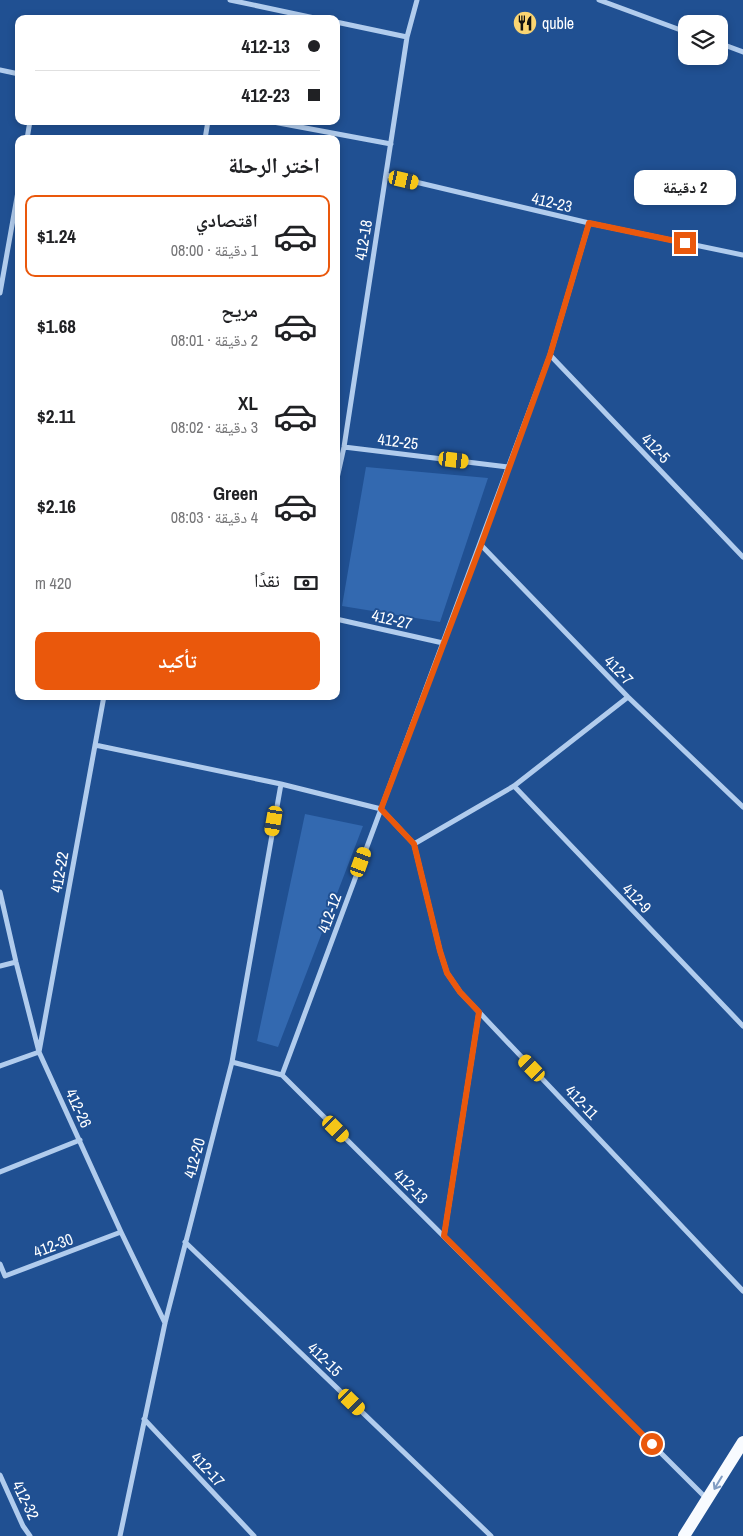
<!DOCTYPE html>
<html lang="ar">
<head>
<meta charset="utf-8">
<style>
  body { margin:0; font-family:"Archivo Narrow","Noto Naskh Arabic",sans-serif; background:#f2f2f2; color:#202124; direction:rtl; height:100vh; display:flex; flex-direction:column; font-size:19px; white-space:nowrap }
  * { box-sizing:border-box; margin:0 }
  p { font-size:16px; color:#757577 }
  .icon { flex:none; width:28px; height:28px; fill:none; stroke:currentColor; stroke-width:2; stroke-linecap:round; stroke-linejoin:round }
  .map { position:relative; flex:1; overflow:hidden; direction:ltr }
  .details { position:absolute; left:15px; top:135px; width:325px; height:565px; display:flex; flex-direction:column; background:#fff; border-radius:10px; box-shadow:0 2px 8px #0003; direction:rtl }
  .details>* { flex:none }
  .top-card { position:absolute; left:15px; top:15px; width:325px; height:110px; border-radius:10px; box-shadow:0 2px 8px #0003; direction:rtl; display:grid; align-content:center; height:110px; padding:0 20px; background:#fff }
  .buttons { position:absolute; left:678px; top:15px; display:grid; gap:10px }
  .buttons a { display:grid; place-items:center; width:50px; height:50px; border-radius:10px; background:#fff; box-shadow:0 2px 8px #0003; font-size:25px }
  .end { position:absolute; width:22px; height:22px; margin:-11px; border:6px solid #ea580c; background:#fff; box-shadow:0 0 0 2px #fff }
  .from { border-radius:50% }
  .bubble { position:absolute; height:35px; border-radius:10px; background:#fff; box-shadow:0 2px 8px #0003; font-size:16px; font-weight:800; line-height:35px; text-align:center; direction:rtl }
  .car { position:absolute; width:15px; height:30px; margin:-15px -8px; border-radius:6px; box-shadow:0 0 4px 1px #0007; background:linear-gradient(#f5c518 24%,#345 0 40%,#f5c518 0 76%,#345 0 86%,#f5c518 0) }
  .top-card b { display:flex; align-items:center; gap:18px; height:48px; font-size:19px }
  .top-card b+b { border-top:1px solid #e0e0e0 }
  .top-card i { width:12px; height:12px; background:#202124 }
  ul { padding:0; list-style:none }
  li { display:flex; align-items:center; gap:15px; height:82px; margin:0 10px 8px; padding:0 10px; border:2px solid transparent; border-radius:10px }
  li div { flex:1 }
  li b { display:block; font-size:19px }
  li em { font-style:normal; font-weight:800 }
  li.current { border-color:#ea580c }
  li>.icon { width:45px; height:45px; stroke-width:1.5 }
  h2 { padding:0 20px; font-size:22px; line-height:60px }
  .pay { display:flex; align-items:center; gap:12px; height:55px; padding:0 20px; font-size:19px }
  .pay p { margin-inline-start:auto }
  .button { display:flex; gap:10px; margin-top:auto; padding:10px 20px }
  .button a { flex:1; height:58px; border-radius:10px; background:#ea580c; color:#fff; font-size:20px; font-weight:800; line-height:58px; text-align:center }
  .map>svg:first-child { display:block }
  .green { fill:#3369b0 }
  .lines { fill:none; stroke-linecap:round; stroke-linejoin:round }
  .minor { stroke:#b1cced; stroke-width:5 }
  .primary { stroke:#f8fbff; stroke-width:12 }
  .oneway { stroke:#819dc3 }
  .route { stroke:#ea580c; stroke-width:6 }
  .labels { text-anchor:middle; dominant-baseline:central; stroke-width:4; stroke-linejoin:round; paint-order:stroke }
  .poi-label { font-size:16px; fill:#fff; stroke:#205092; text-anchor:start }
  .street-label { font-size:16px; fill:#fff; stroke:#205092 }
</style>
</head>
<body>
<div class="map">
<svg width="743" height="1536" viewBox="0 0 743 1536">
  <rect width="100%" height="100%" fill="#205092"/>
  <!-- green -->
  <path class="green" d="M366,467L488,478L440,622L342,606Z
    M305,814L363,826L278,1047L257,1041Z"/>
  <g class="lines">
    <!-- minor -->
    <path class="minor" d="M230,0L319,19
      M599,0L686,32
      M336,22L407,37
      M719,43L743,52
      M0,70L19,74
      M268,121L391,144
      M27,139L30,121
      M205,139L208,121
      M386,175L589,223L743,255
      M0,293L19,186
      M550,355L743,557
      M344,447L508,467
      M336,483L344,447L407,37L417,0
      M481,545L628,697L743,807
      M336,619L443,643
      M95,745L281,784L381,809L414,844L440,951L447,973L460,992L743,1291
      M514,786L743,1026
      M414,844L514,786L628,697
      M0,892L16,962L39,1052L121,1232L165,1323
      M0,966L16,962
      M232,1062L282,1075L707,1499
      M0,1066L39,1052L104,696
      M282,1075L550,355L589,223
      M0,1172L80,1140
      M444,1236L479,1012
      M185,1242L491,1536
      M0,1264L5,1276L121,1232
      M144,1419L254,1536
      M0,1475L23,1526L30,1536
      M120,1536L165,1323L232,1062L281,784"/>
    <!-- primary -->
    <path class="primary" d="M684,1536L743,1442"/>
  </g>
  <!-- one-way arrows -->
  <defs><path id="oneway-shaft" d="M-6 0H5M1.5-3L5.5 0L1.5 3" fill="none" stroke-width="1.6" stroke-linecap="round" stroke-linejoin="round" transform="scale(1.25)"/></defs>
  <use class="oneway" href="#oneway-shaft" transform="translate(718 1483) rotate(121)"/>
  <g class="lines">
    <!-- route -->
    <path class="route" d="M652,1444L444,1236L479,1012L460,992L447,973L440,951L414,844L381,809L481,545L550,355L589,223L685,243"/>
  </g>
  <!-- icons -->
  <defs>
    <g id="restaurant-disc" transform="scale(1.25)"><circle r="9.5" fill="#fbd572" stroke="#205092"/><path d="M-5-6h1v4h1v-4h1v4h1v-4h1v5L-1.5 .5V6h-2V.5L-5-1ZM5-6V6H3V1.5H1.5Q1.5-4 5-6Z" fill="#111"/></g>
  </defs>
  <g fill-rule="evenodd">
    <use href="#restaurant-disc" x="525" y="23"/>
  </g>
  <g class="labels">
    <!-- poi labels -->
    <g class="poi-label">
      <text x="542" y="23">quble</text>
    </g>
    <!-- street labels -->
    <g class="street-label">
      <text transform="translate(552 202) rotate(13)">412-23</text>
      <text transform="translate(363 240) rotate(-81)">412-18</text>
      <text transform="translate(398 441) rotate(7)">412-25</text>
      <text transform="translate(656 448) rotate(46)">412-5</text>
      <text transform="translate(392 619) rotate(13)">412-27</text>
      <text transform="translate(619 670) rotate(46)">412-7</text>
      <text transform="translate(59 872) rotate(-80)">412-22</text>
      <text transform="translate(637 898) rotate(46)">412-9</text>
      <text transform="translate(329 913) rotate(-70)">412-12</text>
      <text transform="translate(582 1102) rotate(47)">412-11</text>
      <text transform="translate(79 1108) rotate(65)">412-26</text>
      <text transform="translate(194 1158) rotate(-75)">412-20</text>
      <text transform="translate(411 1186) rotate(45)">412-13</text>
      <text transform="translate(53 1245) rotate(-21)">412-30</text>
      <text transform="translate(325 1359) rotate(44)">412-15</text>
      <text transform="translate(208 1469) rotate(47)">412-17</text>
      <text transform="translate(26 1500) rotate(64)">412-32</text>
    </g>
  </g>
</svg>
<div class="buttons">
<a><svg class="icon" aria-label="layers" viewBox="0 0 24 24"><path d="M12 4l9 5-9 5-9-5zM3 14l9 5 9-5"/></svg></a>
</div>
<i class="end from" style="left:652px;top:1444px"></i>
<i class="end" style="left:685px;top:243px"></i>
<div class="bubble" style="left:634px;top:170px;width:102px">2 دقيقة</div>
<i class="car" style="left:404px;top:180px;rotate:103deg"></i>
<i class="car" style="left:454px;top:460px;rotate:97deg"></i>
<i class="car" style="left:274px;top:821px;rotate:190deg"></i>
<i class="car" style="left:361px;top:862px;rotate:20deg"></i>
<i class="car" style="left:532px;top:1068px;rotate:316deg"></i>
<i class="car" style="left:336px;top:1129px;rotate:135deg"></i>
<i class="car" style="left:352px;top:1402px;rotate:134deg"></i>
<div class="top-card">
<b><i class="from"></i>412-13</b>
<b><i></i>412-23</b>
</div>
<section class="details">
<h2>اختر الرحلة</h2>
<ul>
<li class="current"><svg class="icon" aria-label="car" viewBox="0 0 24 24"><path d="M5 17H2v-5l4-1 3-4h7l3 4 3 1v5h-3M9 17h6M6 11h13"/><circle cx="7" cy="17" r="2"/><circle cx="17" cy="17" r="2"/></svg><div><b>اقتصادي</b><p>1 دقيقة · 08:00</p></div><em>$1.24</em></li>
<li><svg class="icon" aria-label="car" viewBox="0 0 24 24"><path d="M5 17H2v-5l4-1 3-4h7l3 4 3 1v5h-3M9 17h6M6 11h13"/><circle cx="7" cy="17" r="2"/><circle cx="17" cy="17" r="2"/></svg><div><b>مريح</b><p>2 دقيقة · 08:01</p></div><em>$1.68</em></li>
<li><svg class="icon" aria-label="car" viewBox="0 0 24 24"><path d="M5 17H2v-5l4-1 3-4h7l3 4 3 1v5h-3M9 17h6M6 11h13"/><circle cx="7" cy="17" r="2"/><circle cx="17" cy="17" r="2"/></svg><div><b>XL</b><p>3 دقيقة · 08:02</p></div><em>$2.11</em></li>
<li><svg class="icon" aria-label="car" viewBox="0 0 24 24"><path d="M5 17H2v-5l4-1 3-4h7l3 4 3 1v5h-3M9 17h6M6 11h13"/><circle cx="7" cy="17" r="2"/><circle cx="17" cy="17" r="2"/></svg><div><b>Green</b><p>4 دقيقة · 08:03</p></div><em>$2.16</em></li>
</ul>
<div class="pay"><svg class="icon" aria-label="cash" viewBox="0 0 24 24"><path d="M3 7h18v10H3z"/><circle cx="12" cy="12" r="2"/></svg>نقدًا<p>420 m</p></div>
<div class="button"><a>تأكيد</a></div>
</section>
</div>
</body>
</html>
